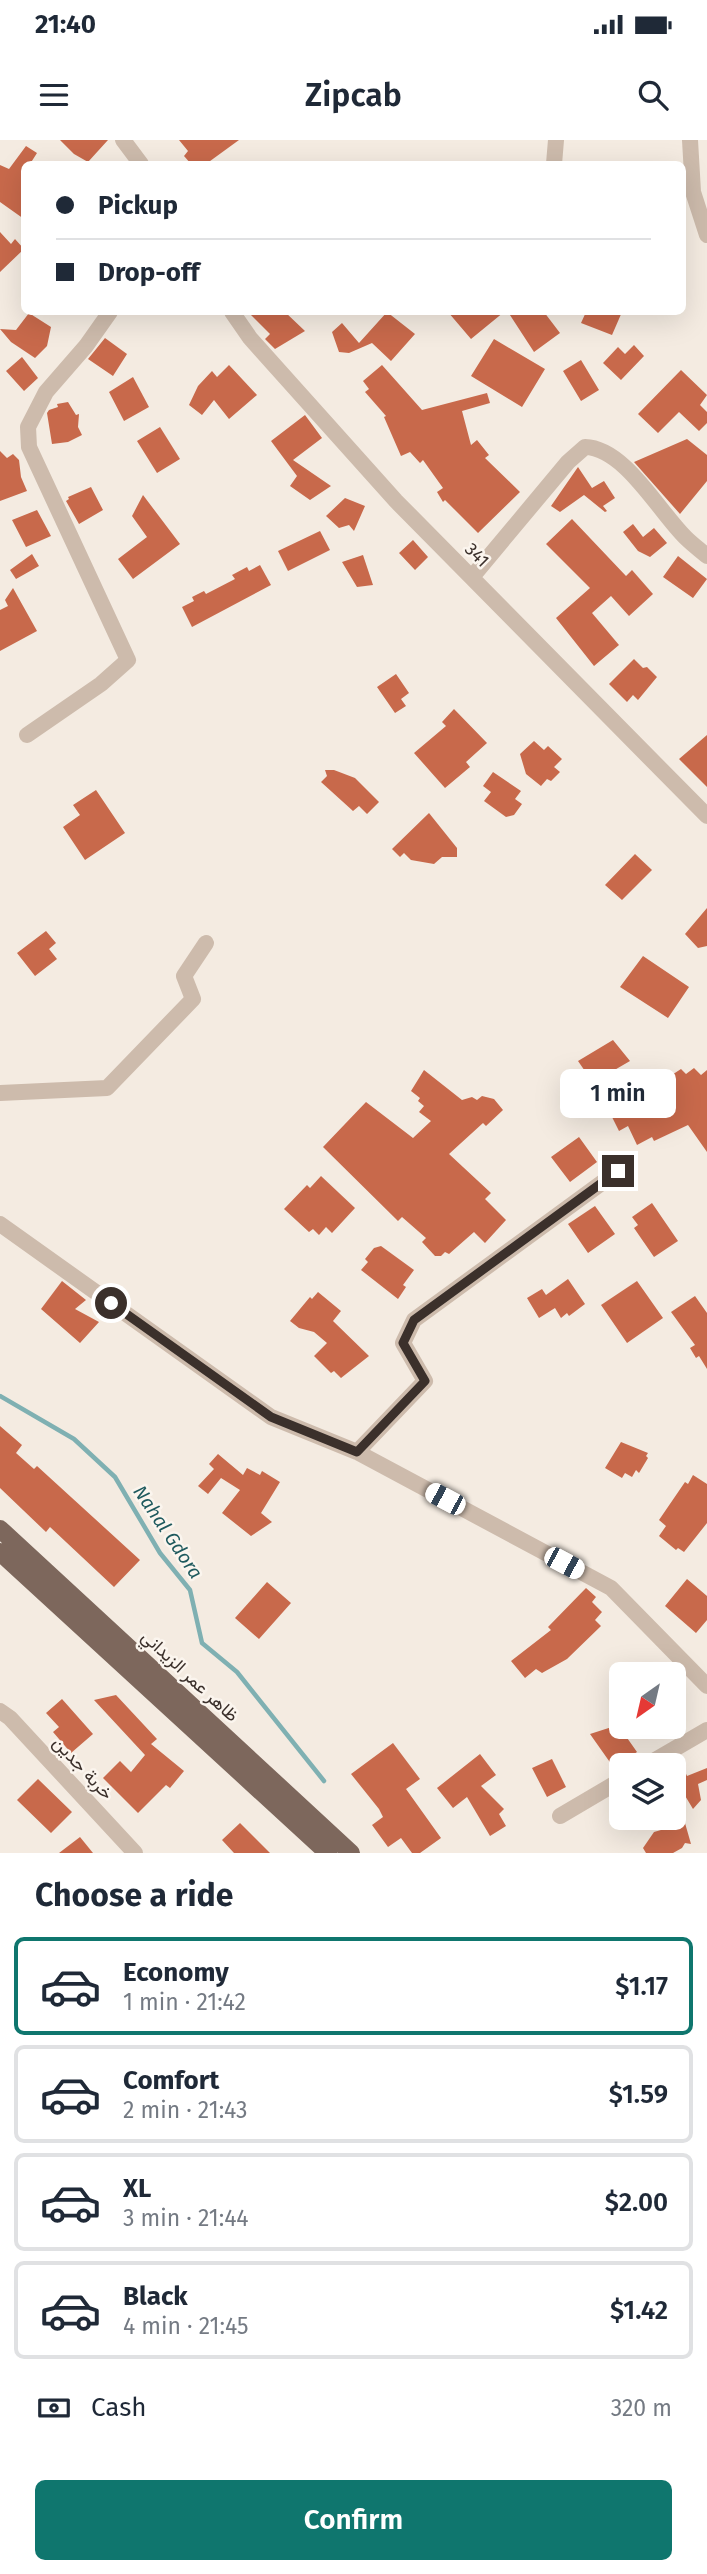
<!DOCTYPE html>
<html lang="en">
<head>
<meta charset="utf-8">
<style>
  body { margin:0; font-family:"Fira Sans",Vazirmatn,sans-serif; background:#f2f2f3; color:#1f2937; height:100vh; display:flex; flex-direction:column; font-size:26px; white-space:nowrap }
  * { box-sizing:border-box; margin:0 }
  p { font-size:23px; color:#747a83 }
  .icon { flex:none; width:38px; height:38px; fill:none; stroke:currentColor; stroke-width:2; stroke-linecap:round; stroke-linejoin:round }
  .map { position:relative; height:1713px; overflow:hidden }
  .side { display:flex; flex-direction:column; background:#fff; flex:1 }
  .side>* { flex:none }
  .hud { position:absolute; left:21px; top:21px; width:665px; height:154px; border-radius:10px; box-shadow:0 7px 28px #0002; display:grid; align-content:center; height:154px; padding:0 35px; background:#fff }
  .needle { width:46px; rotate:214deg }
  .controls { position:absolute; left:609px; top:1522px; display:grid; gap:14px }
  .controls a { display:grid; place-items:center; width:77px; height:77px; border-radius:10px; background:#fff; box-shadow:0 7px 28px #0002; font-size:35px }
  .end { position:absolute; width:32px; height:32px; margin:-16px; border:9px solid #3b302b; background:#fff; box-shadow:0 0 0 4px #fff }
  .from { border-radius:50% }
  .bubble { position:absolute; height:49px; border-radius:10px; background:#fff; box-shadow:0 7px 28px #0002; font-size:23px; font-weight:600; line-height:49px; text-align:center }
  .car { position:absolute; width:21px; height:42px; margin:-21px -10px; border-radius:9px; box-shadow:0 0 5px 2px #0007; background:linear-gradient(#fff 24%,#345 0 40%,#fff 0 76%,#345 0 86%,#fff 0) }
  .hud b { display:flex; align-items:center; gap:24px; height:66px; font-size:26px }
  .hud b+b { border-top:2px solid #e0e1e3 }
  .hud i { width:18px; height:18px; background:#1f2937 }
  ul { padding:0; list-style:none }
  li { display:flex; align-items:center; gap:21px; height:98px; margin:0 14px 10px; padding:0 21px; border:4px solid #e0e1e3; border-radius:10px }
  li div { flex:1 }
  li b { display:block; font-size:26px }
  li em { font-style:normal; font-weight:600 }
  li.active { border-color:#0f766e }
  li>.icon { width:63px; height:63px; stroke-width:1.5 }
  h2 { padding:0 35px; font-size:32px; line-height:84px }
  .pay { display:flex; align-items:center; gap:18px; height:77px; padding:0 35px; font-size:26px }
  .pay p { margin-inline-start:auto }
  .button { display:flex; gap:14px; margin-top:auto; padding:14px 35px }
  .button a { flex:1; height:80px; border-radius:10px; background:#0f766e; color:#fff; font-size:28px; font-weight:600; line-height:80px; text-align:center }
  .status { display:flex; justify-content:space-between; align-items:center; height:49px; padding:0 35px; background:#fff; direction:ltr }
  .status svg { height:19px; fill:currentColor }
  header { display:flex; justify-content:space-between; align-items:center; height:91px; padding:0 35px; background:#fff; font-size:32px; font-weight:600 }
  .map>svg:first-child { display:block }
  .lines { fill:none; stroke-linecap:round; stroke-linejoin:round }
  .stream { stroke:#7fb0b2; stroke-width:4.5 }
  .building { fill:#c8694b }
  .minor { stroke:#cdbbac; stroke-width:16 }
  .major { stroke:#7d675c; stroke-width:18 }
  .route { stroke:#3b302b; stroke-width:9 }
  .labels { text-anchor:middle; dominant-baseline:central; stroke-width:5; stroke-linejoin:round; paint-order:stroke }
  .street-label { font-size:18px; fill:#3b302b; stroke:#fbf5ee }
  .water-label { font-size:19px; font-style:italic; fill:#1f5a5e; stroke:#fbf5ee }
</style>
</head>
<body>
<div class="status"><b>21:40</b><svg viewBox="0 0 49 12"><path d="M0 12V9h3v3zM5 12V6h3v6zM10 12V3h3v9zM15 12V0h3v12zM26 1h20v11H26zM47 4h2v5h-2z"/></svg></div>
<header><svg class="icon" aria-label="menu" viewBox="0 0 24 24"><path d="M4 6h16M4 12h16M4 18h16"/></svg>Zipcab<svg class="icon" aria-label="search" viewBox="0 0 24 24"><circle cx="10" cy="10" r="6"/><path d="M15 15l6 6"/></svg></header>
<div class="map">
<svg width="707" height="1713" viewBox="0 0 707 1713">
  <rect width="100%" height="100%" fill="#f4ebe1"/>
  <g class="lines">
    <!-- stream -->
    <path class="stream" d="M0,1256L74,1299L115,1337L160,1413L190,1450L202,1503L237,1532L324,1641"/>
  </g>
  <!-- building -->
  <path class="building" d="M60,0H108L88,22L74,14Z
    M179,0H239L206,24H191L184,16L188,11Z
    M26,6L37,13L30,24H24V79L0,62V25L9,29Z
    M0,92L11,104L15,99L24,109L0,132Z
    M248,172H285L305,191L275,209L265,199L270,194Z
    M387,172L415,194L391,221L372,203L349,213L339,212L332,192L342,183L359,203Z
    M448,172H504L471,199Z
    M508,172H544L560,193L534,212Z
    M586,172H622L612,195L581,183Z
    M29,173L51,187L47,206L35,218L11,202L0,189L16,190Z
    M105,198L127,214L113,236L88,219Z
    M494,199L545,229L522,267L471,236Z
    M634,205L644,216L621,240L603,223L618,207L625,214Z
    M22,217L38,238L24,251L6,231Z
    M581,220L599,250L581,261L563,231Z
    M229,225L257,255L229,279L214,260L202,275L189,265L198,246L212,231L217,237Z
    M382,225L422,270L487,253L490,263L462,271L471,305L477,300L489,315L485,318L520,352L478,393L445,360L443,362L437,352L443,348L423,320L420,323L410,312L401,316L384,277L386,276L365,252L369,249L363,241Z
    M681,230L707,255L700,265L707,272V283L699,291L679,272L658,293L638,274Z
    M133,237L149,267L124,281L109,252Z
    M68,262L76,275L79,274L78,287L82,295L68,302L52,304L47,273L49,270L58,267L57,264Z
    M305,275L322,298L293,320L331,346L310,360L290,346L297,336L271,301Z
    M160,287L180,319L157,333L137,301Z
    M687,299L707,315V341L680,374L634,322Z
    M0,311L7,318L13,314L19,320L21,337L27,351L0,361Z
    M578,327L592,348L604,341L615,358L603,366L607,371L605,372L584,355L560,372L551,366Z
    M91,347L103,370L79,384L66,361L69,359L68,357Z
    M143,355L180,404L133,439L118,419L147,397L132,376Z
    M345,358L365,366L354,391L349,385L339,388L326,376Z
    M37,370L51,396L26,407L12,380Z
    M572,379L626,436L632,430L653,454L629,476L611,456L592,473L619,505L594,526L556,478L590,448L546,404Z
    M633,384L643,397L654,388L667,403L650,417L638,411L623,392Z
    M320,391L330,410L288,431L278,411Z
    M413,400L428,417L415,430L399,413Z
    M32,414L39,426L16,439L10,430Z
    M363,415L373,445L357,447L342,422Z
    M678,416L707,439L693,458L663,437Z
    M260,425L271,445L192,487L182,467L194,461L192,457L204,451L206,454L235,439L232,435L247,427L249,431Z
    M13,448L37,491L0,511V470L8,466L5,460Z
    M634,519L643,528L647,527L657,537L638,560L633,555L627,562L609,544Z
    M396,534L409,553L401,559L406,566L395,573L377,547Z
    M454,569L487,603L466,622L470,627L445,648L414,613L446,586L442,582Z
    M707,595V647L679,619Z
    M534,601L544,610L548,606L562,619L554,627L560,632L551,641L547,639L541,646L526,634L520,614Z
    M325,630H334L355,638L379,662L367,674L359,666L353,671L321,642L327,636Z
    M493,632L521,651L515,659L522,664L514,675L506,677L484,661L491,652L483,646Z
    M96,650L125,693L85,720L63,687L80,675L73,665Z
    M429,673L457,708V717H442L434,724L411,720L404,713L400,717L392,709Z
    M635,714L652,730L622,760L605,745Z
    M707,768V806L698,808L685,794Z
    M46,791L56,803L49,809L57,819L35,836L17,813Z
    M643,816L689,847L668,878L620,847Z
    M613,900L630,921L599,939L595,933L589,937L578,921Z
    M694,928L701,935L707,930V1012L688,985L654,1001L652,997L637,1005L628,986L619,991L608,969L658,944L681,929L686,934Z
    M424,930L462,960L472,957L477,960L482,956L494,959L503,970L486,986L483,983L449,1014L491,1053L485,1059L506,1080L485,1103L474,1092L449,1114L445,1112L441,1116H435L422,1102L426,1098L402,1077L398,1081L323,1007L366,962L413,998L431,981L419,972L424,966L418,961L420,958L411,951Z
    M579,997L597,1022L570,1042L551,1017Z
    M321,1036L355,1068L332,1093L326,1087L319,1095L313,1089L309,1092L284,1069L307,1045L310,1048Z
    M652,1063L678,1101L654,1117L634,1088L638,1085L632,1077Z
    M595,1066L615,1094L588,1113L568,1084Z
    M381,1106L414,1130L403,1145L406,1147L398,1159L361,1130L368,1122L365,1119L374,1108Z
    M568,1139L585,1164L569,1176L567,1173L561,1178L555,1168L539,1178L527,1158L542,1149L546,1155Z
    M62,1141L86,1160L75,1169L99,1182L80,1203L41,1169Z
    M637,1141L663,1178L627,1203L601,1165Z
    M318,1152L341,1171L333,1181L369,1216L341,1238L334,1231L331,1233L314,1216L327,1203L314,1192L299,1188L290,1181L310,1157L312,1159Z
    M695,1156L707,1173V1229L699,1216L696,1218L690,1208L695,1205L671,1172Z
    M0,1286L22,1305L16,1313L34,1329L37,1326L140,1420L114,1447L50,1387L46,1392L0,1348Z
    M621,1302L648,1313L646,1316L648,1318L639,1333L636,1330L632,1337L625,1333L622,1338L605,1328Z
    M218,1314L243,1335L247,1328L260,1335L262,1331L280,1342L261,1373L272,1382L251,1396L222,1373L240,1350L221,1338L208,1354L198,1346L214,1329L209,1324Z
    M693,1335L707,1344V1383L684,1412L678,1408L676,1410L659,1396L666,1386L659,1380L685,1342L688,1344Z
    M687,1439L707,1456V1480L696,1493L665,1466Z
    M267,1442L291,1463L259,1499L235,1478Z
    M586,1448L596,1457L592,1462L602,1472L595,1480L601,1486L567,1519L542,1533L536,1529L525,1538L511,1521L551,1490L548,1487Z
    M116,1555L157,1599L151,1604L184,1631L170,1648L166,1645L138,1673L103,1638L120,1621L131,1632L145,1615L94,1560Z
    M62,1559L93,1594L71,1613L53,1592L59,1587L46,1573Z
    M618,1585L637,1612L614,1628L590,1594Z
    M393,1603L420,1639L406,1649L441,1698L420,1713H412L401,1698L388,1707L372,1685L383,1677L379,1669L351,1634Z
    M480,1614L496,1635L481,1646L504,1669L499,1674L506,1686L490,1696L467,1657L453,1668L437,1648Z
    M679,1618L687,1636L707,1628V1640L698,1644L701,1660L693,1669L678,1644L674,1646V1621Z
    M552,1619L566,1647L547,1657L532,1628Z
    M38,1639L72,1672L51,1693L17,1660Z
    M240,1683L270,1713H234L222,1700Z
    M685,1683L691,1704L685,1703L682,1708L673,1713H646L643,1708L654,1692Z
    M80,1697L93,1713H59Z"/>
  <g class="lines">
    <!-- minor -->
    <path class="minor" d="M123,0L141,24
      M690,0L693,52L707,95
      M554,24L556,0
      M232,172L250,198L396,361L707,676
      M472,437L568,322L585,307C625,308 659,372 686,398C692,404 700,410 707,416
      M27,595L101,544L128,520L29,307L28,287L46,252L86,206L110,172
      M0,953L107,948L193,859L184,836L206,803
      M0,1084L271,1277L357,1312L611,1448L707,1546
      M357,1312L425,1241L403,1203L414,1180L618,1031
      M0,1571L10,1578L135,1713
      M645,1626L707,1590
      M560,1676L621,1640"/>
    <!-- major -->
    <path class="major" d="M0,1389L351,1713
      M0,1412L328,1713"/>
  </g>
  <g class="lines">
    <!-- route -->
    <path class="route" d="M111,1163L271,1277L357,1312L425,1241L403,1203L414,1180L618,1031"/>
  </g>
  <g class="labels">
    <!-- street labels -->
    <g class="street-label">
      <text transform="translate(477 415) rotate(45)">341</text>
      <text transform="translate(190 1536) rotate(43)">ظاهر عمر الزيداني</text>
      <text transform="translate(83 1628) rotate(47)">خربة جدين</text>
    </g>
    <!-- water labels -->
    <g class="water-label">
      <text transform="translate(168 1392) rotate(56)">Nahal Gdora</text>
    </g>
  </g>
</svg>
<div class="controls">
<a><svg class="needle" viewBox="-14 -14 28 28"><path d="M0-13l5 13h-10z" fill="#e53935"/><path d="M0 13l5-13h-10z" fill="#747a83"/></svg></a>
<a><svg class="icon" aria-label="layers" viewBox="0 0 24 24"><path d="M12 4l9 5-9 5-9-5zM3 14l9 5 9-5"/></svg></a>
</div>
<i class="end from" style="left:111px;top:1163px"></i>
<i class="end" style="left:618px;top:1031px"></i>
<div class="bubble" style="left:560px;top:929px;width:116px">1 min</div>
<i class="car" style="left:445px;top:1359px;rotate:298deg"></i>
<i class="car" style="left:564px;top:1423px;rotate:118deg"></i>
<div class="hud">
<b><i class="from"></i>Pickup</b>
<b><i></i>Drop-off</b>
</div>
</div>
<section class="side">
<h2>Choose a ride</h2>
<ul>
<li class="active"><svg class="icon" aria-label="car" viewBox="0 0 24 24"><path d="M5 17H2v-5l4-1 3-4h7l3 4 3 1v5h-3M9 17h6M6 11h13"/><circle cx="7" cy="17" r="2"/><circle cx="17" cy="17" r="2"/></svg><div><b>Economy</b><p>1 min · 21:42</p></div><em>$1.17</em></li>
<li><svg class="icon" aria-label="car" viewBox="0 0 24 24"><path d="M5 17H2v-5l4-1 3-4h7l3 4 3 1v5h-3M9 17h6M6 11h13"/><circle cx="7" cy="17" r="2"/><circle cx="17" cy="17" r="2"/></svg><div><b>Comfort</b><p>2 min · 21:43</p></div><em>$1.59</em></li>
<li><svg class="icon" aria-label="car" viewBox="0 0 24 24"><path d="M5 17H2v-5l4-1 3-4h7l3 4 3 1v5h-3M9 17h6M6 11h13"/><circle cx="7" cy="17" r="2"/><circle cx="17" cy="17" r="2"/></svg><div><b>XL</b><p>3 min · 21:44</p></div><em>$2.00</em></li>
<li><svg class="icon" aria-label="car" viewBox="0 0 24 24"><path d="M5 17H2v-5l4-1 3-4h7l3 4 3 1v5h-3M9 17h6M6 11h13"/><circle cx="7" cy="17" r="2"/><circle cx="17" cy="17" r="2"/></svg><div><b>Black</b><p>4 min · 21:45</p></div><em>$1.42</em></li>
</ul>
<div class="pay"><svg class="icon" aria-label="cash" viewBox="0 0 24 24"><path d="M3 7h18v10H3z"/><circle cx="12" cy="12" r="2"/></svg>Cash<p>320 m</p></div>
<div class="button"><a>Confirm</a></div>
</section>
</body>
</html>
